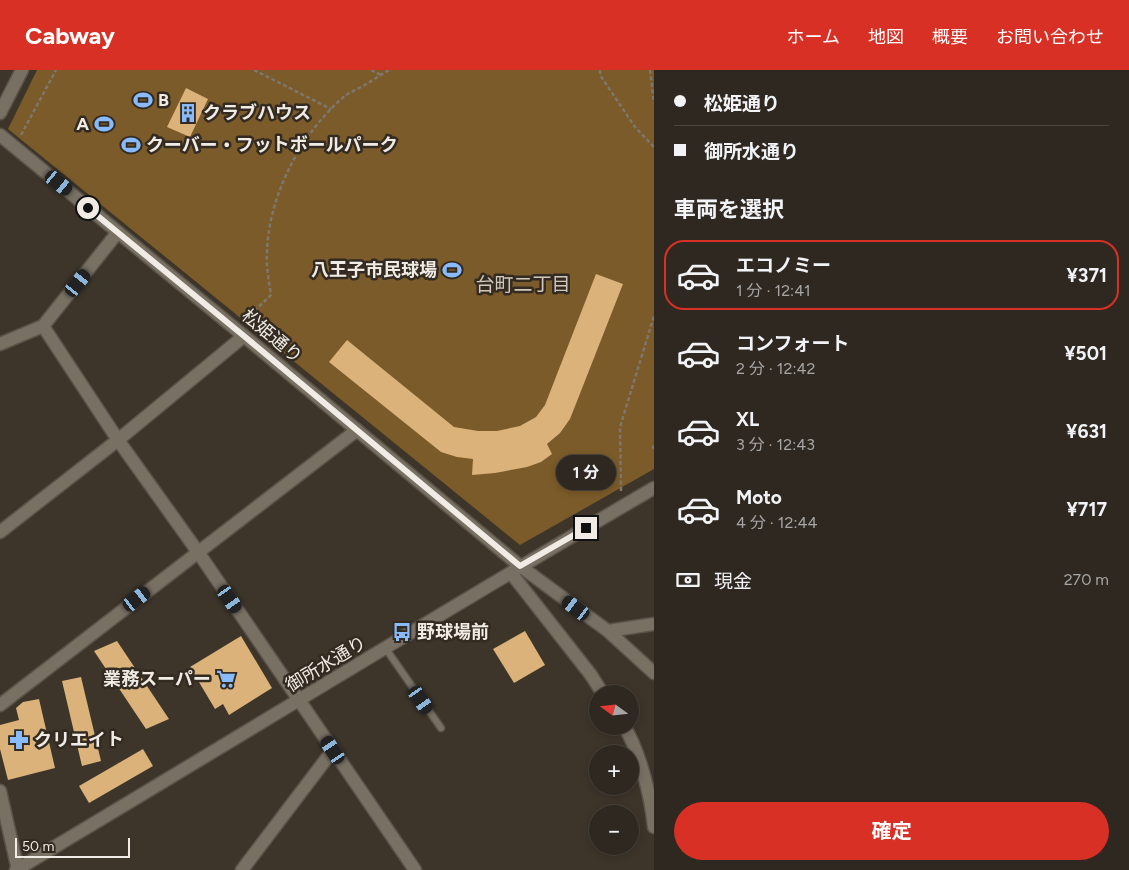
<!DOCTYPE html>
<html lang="ja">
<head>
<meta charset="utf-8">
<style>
  body { margin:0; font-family:Figtree,"Noto Sans JP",sans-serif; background:#363029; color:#f1f3f6; height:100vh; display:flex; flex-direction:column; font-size:19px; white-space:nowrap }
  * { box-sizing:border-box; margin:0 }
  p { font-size:16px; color:#a7a6a5 }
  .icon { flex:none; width:28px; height:28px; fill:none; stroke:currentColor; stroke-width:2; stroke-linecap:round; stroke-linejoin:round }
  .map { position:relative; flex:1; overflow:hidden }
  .drawer { display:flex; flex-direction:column; background:#2e2820; width:475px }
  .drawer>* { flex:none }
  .banner { display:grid; align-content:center; height:110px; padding:0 20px; background:#2e2820 }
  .needle { width:32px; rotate:285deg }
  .fabs { position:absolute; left:589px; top:615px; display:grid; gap:10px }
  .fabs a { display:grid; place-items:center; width:50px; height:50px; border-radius:50%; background:#2e2820; box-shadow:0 2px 8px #0003,0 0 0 1px #49443e; font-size:25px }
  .scale { position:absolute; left:15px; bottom:12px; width:115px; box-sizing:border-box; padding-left:5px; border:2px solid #f0ebe4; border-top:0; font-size:14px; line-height:18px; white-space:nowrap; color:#f0ebe4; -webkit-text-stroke:4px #332b21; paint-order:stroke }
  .end { position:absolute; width:22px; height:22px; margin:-11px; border:6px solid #f0ebe4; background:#111; box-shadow:0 0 0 2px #111 }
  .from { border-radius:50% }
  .bubble { position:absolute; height:35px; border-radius:18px; background:#2e2820; box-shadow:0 2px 8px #0003,0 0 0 1px #49443e; font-size:16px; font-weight:700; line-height:35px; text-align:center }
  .car { position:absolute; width:15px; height:30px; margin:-15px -8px; border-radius:6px; box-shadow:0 0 4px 1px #0007; background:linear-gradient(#222 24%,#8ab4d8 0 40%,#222 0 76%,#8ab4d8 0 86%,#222 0) }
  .banner b { display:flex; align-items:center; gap:18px; height:48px; font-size:19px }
  .banner b+b { border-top:1px solid #49443e }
  .banner i { width:12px; height:12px; background:#f1f3f6 }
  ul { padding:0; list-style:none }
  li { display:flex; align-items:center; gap:15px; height:70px; margin:0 10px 8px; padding:0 10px; border:2px solid transparent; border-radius:20px }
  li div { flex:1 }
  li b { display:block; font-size:19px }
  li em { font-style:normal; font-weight:700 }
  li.active { border-color:#d93025 }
  li>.icon { width:45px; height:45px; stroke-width:1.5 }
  h2 { padding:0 20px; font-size:22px; line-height:60px }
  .pay { display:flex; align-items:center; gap:12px; height:55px; padding:0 20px; font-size:19px }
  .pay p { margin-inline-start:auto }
  .primary-button { display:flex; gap:10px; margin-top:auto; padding:10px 20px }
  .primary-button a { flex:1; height:58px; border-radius:30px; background:#d93025; color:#fff; font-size:20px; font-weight:700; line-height:58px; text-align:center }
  header { display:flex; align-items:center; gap:30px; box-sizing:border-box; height:70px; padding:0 25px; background:#d93025; color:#fff }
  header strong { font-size:24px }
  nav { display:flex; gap:28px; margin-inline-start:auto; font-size:18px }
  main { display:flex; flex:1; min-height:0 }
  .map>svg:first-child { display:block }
  .green { fill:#7b5b2a }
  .building { fill:#dab27a }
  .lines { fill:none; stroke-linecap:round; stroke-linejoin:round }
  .lane-casing { stroke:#595349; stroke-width:9 }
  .street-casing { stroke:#595349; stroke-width:15 }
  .secondary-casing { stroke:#595349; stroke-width:15 }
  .path { stroke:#7e776e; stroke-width:2.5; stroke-dasharray:4 2.5; stroke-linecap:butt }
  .lane { stroke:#797064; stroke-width:6 }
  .street { stroke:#797064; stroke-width:12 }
  .secondary { stroke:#797064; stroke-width:12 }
  .route { stroke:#f0ebe4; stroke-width:6 }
  .labels { text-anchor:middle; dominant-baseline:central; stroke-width:5; stroke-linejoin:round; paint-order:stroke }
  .poi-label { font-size:18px; font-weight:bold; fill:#f0ebe4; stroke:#332b21; text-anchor:start }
  .street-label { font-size:18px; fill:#f0ebe4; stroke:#332b21 }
  .neighbourhood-label { font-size:19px; fill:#d1c7ba; stroke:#332b21 }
</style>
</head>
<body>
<header>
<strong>Cabway</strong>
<nav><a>ホーム</a><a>地図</a><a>概要</a><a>お問い合わせ</a></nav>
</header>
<main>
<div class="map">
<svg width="654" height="800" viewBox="0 0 654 800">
  <rect width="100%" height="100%" fill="#3d352a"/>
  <!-- green -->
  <path class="green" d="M37,0H654V399L520,475L8,59Z"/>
  <!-- building -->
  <path class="building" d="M186,18L208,29L190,67L167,57Z
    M596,204L623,214L570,349L560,363L547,374L552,384L541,392L527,397L495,403L472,405L473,389L457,387L441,382L329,292L347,270L454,357L478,361H497L520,356L536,347L545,335Z
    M525,561L545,595L514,613L493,579Z
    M241,566L272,618L229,645L223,634L215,639L190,597Z
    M117,571L169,649L146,659L94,581Z
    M81,607L101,691L82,696L62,611Z
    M39,629L55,698L8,710L0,679V655L19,650L16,638L23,632Z
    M143,679L153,696L89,733L79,716Z"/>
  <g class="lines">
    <!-- lane casing -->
    <g class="lane-casing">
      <path id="lane" d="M386,579L441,658"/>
    </g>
    <!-- street casing -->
    <g class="street-casing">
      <path id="street" d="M43,256L118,370L198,482L415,800
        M0,274L43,256L118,162
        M0,462L118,370L244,266
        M520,496L608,561L654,603
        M511,503L591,605L603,624
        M608,561L654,554
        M0,635L357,360
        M624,656C640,682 651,727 654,757
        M0,721L18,800
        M242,800L333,680"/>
    </g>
    <!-- secondary casing -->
    <g class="secondary-casing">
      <path id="secondary" d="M0,43L22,0
        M0,65L244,266L520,496
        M16,800C229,673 440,543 654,418"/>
    </g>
    <!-- path -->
    <path class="path" d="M254,0L331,39
      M371,0L381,5
      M600,0V5L635,57L654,77
      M650,0L654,33
      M21,65L56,0
      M245,250L271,225C269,211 266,197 267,183C268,126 302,61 346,25C351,22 357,19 363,16C372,11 380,5 389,0
      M654,376L653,377L654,379
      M621,421L620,357L654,246"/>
    <!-- lane -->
    <use href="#lane" class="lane"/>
    <!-- street -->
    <use href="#street" class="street"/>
    <!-- secondary -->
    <use href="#secondary" class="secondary"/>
  </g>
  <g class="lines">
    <!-- route -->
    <path class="route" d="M88,138L244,266L520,496L586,458"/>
  </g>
  <!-- icons -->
  <defs>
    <g id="stadium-bare" transform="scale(1.5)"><path d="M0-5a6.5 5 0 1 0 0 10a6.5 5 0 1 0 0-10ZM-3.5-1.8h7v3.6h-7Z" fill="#88bafc" stroke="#332b21" stroke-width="2.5" paint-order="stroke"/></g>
    <g id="building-bare" transform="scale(1.5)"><path d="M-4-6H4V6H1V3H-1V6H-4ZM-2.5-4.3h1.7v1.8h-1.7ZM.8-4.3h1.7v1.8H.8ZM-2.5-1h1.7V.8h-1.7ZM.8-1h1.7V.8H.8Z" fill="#88bafc" stroke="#332b21" stroke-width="2.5" paint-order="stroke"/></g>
    <g id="bus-bare" transform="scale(1.5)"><path d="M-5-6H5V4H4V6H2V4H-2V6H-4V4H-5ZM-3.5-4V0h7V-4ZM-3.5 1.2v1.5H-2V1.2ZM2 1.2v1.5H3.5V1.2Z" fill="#88bafc" stroke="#332b21" stroke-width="2.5" paint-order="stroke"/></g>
    <g id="supermarket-bare" transform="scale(1.5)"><path d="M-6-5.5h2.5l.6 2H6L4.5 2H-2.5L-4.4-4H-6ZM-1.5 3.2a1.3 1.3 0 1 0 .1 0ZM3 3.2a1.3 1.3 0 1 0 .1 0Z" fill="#88bafc" stroke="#332b21" stroke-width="2.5" paint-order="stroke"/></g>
    <g id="pharmacy-bare" transform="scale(1.5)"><path d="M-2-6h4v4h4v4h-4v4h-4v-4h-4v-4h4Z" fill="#88bafc" stroke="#332b21" stroke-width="2.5" paint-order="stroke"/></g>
  </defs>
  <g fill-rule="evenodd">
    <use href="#stadium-bare" x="143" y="30"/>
    <use href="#building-bare" x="188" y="43"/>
    <use href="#stadium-bare" x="104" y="54"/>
    <use href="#stadium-bare" x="131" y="75"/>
    <use href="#stadium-bare" x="452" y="200"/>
    <use href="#bus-bare" x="402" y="562"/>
    <use href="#supermarket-bare" x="226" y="609"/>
    <use href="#pharmacy-bare" x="19" y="670"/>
  </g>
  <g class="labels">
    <!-- poi labels -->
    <g class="poi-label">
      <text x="158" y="30">B</text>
      <text x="203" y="43">クラブハウス</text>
      <text x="89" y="54" text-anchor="end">A</text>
      <text x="146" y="75">クーバー・フットボールパーク</text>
      <text x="437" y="200" text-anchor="end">八王子市民球場</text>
      <text x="417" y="562">野球場前</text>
      <text x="211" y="609" text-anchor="end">業務スーパー</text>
      <text x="34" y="670">クリエイト</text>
    </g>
    <!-- street labels -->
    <g class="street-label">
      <text transform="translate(272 266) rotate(40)">松姫通り</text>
      <text transform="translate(326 594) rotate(-31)">御所水通り</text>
    </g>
    <!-- neighbourhood labels -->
    <g class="neighbourhood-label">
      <text x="523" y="214">台町二丁目</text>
    </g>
  </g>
</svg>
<div class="fabs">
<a><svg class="needle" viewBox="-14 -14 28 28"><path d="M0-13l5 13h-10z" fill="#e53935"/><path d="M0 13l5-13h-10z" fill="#a7a6a5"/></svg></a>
<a>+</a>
<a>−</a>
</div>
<div class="scale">50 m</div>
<i class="end from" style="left:88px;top:138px"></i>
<i class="end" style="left:586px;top:458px"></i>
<div class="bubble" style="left:556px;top:385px;width:60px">1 分</div>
<i class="car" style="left:59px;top:113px;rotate:129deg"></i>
<i class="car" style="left:78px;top:213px;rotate:39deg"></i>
<i class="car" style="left:137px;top:529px;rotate:52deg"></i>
<i class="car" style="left:230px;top:529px;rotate:145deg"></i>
<i class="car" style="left:576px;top:538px;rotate:307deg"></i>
<i class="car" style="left:421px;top:630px;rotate:145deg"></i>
<i class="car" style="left:333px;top:680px;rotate:326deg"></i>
</div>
<section class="drawer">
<div class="banner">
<b><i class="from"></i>松姫通り</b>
<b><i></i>御所水通り</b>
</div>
<h2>車両を選択</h2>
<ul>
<li class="active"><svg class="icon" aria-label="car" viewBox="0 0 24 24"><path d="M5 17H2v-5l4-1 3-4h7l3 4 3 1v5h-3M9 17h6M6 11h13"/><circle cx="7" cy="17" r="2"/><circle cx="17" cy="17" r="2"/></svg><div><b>エコノミー</b><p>1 分 · 12:41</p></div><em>¥371</em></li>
<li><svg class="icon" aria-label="car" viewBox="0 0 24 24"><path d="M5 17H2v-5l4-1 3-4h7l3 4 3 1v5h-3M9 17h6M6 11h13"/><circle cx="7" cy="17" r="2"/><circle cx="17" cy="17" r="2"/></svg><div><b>コンフォート</b><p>2 分 · 12:42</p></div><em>¥501</em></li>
<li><svg class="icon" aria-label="car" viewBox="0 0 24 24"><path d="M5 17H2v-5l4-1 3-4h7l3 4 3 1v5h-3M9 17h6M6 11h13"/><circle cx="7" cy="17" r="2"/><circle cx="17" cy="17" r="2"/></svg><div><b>XL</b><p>3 分 · 12:43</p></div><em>¥631</em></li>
<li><svg class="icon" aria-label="car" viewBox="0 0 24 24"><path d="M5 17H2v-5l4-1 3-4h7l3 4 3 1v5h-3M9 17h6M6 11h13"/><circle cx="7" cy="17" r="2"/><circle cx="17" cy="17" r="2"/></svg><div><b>Moto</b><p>4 分 · 12:44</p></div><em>¥717</em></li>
</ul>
<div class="pay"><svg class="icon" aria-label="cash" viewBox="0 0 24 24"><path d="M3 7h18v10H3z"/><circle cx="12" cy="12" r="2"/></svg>現金<p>270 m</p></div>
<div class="primary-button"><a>確定</a></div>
</section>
</main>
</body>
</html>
